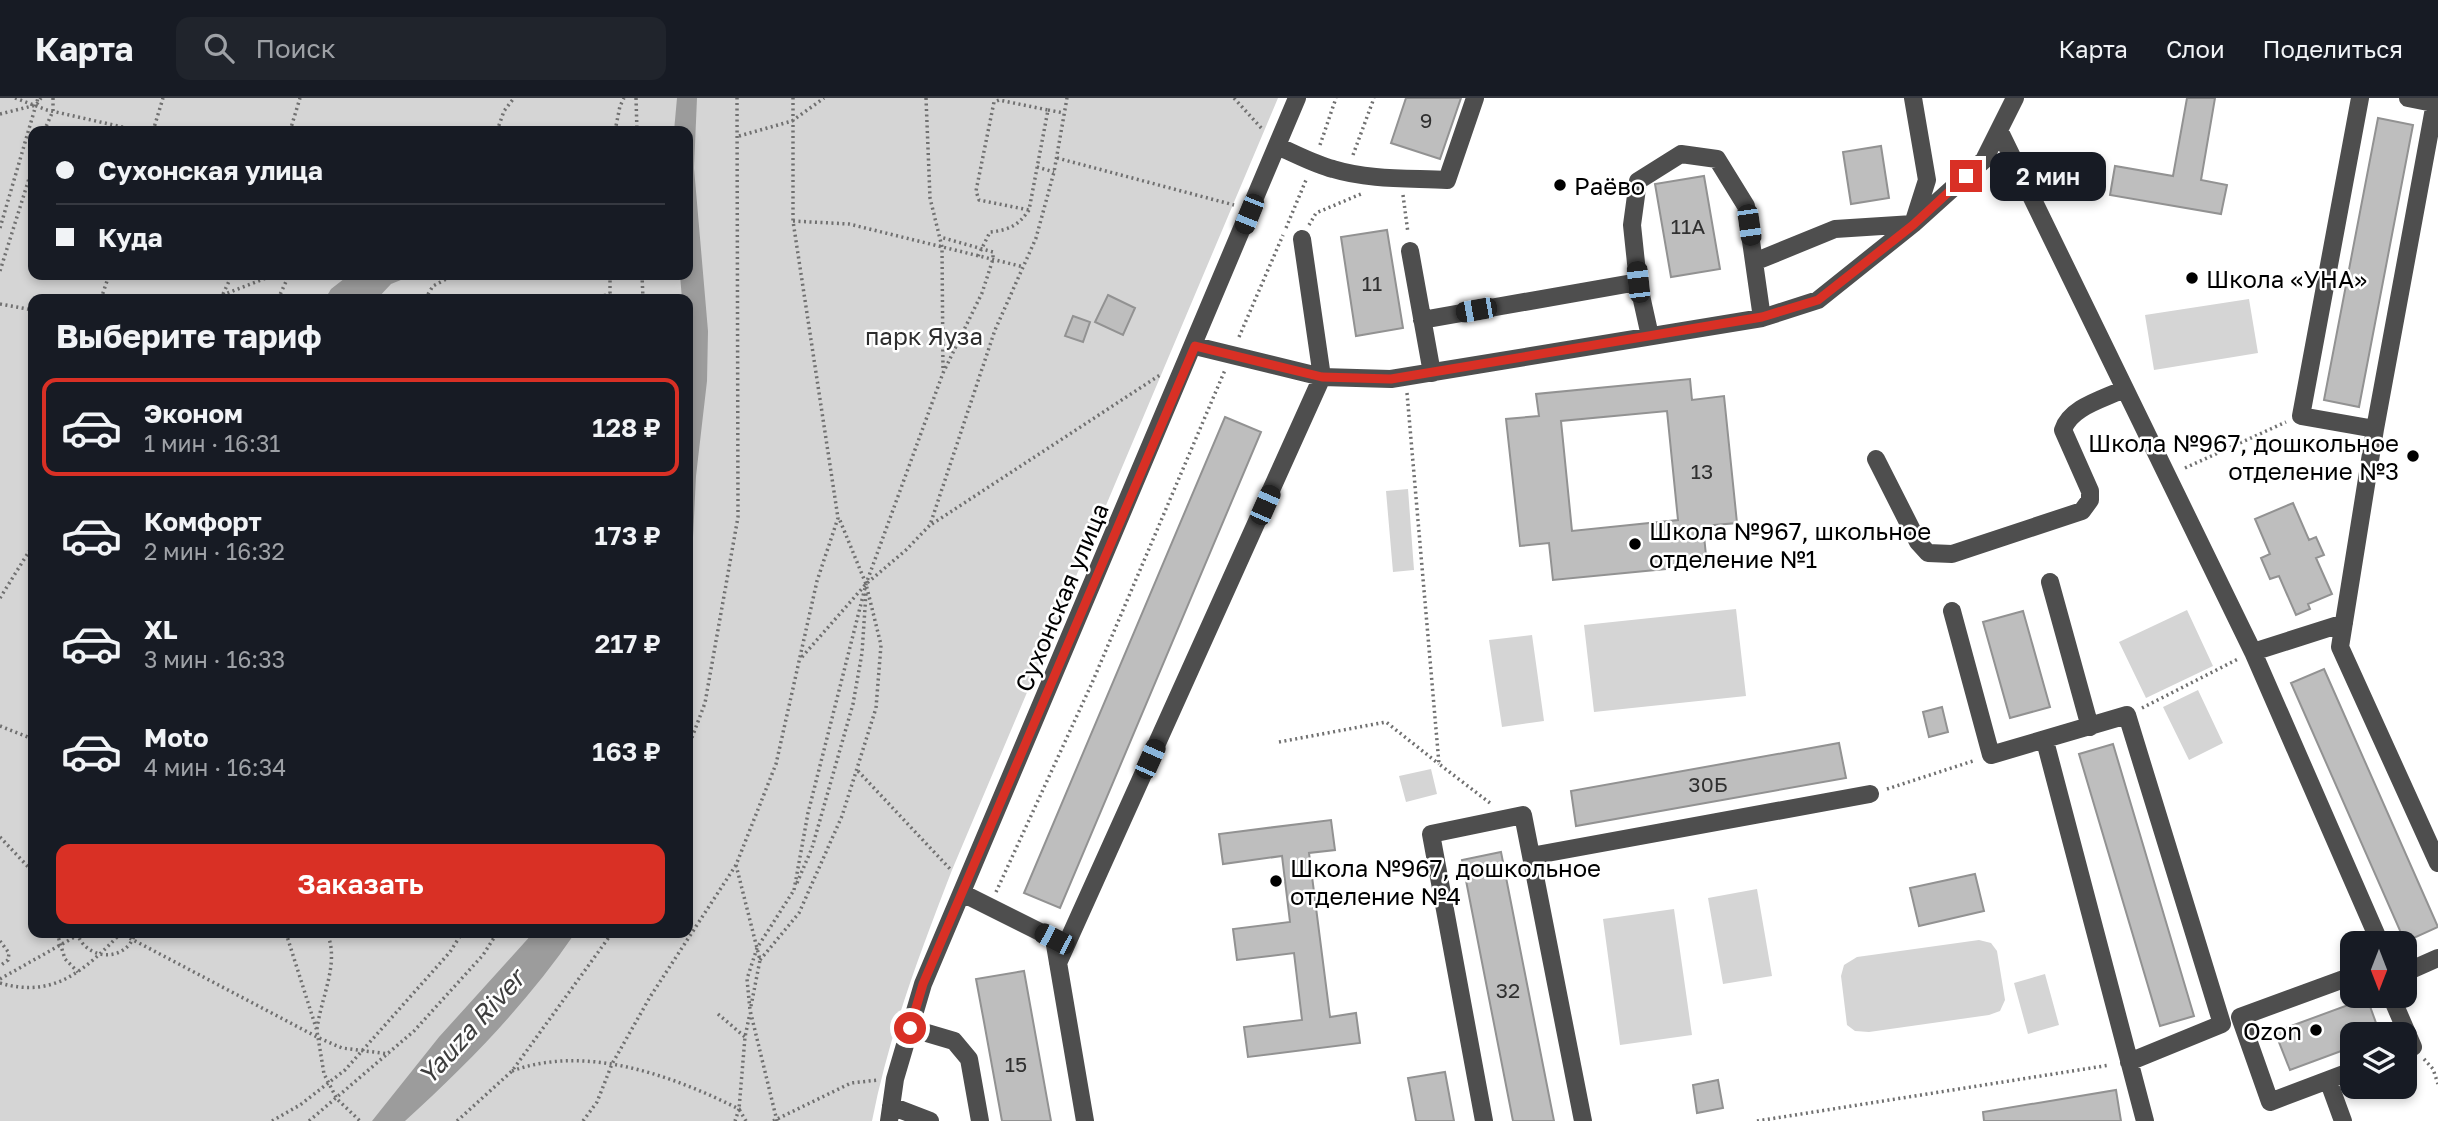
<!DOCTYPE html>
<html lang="ru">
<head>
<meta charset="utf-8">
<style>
  body { margin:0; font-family:"Golos Text",sans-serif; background:#20242c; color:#f1f3f6; height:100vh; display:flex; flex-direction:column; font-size:26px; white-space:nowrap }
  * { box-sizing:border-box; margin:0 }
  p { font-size:23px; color:#9ea1a6 }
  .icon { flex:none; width:38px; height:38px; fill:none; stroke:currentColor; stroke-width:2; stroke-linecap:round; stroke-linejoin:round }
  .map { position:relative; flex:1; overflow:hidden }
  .details { position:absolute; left:28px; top:196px; width:665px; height:644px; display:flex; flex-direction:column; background:#171b24; border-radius:14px; box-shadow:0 4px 10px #0003 }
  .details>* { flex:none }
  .top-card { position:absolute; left:28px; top:28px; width:665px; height:154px; border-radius:14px; box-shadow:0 4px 10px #0003; display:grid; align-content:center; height:154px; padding:0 28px; background:#171b24 }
  .needle { width:46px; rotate:180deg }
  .buttons { position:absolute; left:2340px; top:833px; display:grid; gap:14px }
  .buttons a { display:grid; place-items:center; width:77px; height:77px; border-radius:14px; background:#171b24; box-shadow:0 4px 10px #0003; font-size:35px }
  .end { position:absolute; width:32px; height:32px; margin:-16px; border:9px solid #d93025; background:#fff; box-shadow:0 0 0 4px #fff }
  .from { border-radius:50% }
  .bubble { position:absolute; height:49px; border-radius:14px; background:#171b24; box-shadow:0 4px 10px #0003; font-size:23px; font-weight:600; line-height:49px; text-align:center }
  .car { position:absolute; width:21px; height:42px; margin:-21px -10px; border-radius:9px; box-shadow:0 0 5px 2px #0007; background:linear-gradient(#222 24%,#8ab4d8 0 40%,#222 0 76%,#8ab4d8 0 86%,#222 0) }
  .top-card b { display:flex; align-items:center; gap:24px; height:66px; font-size:26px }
  .top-card b+b { border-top:2px solid #363941 }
  .top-card i { width:18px; height:18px; background:#f1f3f6 }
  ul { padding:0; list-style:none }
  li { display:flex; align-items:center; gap:21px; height:98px; margin:0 14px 10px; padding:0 14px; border:4px solid transparent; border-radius:14px }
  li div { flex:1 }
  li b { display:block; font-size:26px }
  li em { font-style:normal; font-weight:600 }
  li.active { border-color:#d93025 }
  li>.icon { width:63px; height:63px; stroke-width:1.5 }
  h2 { padding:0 28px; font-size:32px; line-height:84px }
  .cta { display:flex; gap:14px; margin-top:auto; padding:14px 28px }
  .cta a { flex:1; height:80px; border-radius:14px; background:#d93025; color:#fff; font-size:28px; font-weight:600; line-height:80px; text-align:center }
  header { display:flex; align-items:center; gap:42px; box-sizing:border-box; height:98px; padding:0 35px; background:#171b24; border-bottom:2px solid #363941 }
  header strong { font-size:33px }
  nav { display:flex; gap:38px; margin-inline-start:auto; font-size:24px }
  .search { width:490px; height:63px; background:#20242c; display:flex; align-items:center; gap:18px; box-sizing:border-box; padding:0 24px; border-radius:14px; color:#9ea1a6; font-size:26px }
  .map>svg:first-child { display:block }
  .green { fill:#d5d5d5; fill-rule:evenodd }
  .water { fill:#9c9c9c }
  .building { fill:#bebebe; stroke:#929292; stroke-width:2; fill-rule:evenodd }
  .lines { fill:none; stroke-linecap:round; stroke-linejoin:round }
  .path { stroke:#707070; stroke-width:3.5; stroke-dasharray:2 3.5; stroke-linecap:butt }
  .minor { stroke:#4e4e4e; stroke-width:18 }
  .route { stroke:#d93025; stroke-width:9 }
  .poi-dot { fill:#000; stroke:#fff; stroke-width:2.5 }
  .labels { text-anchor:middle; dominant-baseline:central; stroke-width:5; stroke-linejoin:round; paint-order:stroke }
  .number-label { font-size:21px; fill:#303030 }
  .poi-label { font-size:24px; fill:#000; stroke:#fff; text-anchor:start }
  .park-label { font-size:24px; fill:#2c2c2c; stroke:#fff }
  .street-label { font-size:24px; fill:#000; stroke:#fff }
  .water-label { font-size:26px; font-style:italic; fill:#3d3d3d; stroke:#fff }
</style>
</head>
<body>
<header>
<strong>Карта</strong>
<div class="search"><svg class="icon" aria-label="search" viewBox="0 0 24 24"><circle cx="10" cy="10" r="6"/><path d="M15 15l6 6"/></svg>Поиск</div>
<nav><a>Карта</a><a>Слои</a><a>Поделиться</a></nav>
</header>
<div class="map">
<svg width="2438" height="1023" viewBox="0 0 2438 1023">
  <rect width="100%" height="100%" fill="#fff"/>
  <!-- green -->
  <path class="green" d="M0,0H1278L952,772C920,855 889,936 872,1023H0ZM33,33H688V177H33ZM33,201H688V835H33Z
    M2249,201L2258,255L2154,272L2145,217Z
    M1408,391L1414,472L1393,474L1386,393Z
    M1736,511L1746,598L1594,614L1584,527Z
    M2187,512L2213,568L2146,600L2119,544Z
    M1532,537L1544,623L1502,629L1489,542Z
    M2198,592L2223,645L2189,662L2163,609Z
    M1431,671L1437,696L1406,704L1399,678Z
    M1757,791L1772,878L1723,886L1708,800Z
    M1674,811L1692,937L1620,947L1603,821Z
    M1979,842L1991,845L1997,853L2005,902L2000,913L1989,917L1869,934L1855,933L1847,927L1841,878L1844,867L1857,859Z
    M2045,876L2059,927L2028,936L2014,885Z"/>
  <!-- water -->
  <path class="water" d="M677,0H697L694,70L708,233L707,283L696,378L688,542V201H682L680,177H688V33H674Z
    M349,177H413L391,186L377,201H325L331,191Z
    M533,835H575C527,905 469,965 405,1023H372L439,939Z"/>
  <!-- building -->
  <path class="building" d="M1406,0H1461L1440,61L1391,45Z
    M2187,0H2215L2201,82L2227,87L2221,116L2110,97L2115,68L2173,78Z
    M2378,20L2413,27L2359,309L2324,302Z
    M1881,48L1889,100L1851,106L1843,54Z
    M1704,78L1720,171L1671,179L1655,86Z
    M1387,132L1403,230L1356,238L1341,139Z
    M1108,197L1135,210L1123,237L1095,224Z
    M1073,218L1090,224L1083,244L1065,238Z
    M1690,281L1692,302L1724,298L1737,425L1703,428L1707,467L1553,482L1549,445L1520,448L1506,321L1539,318L1536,296ZM1667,313L1678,422L1572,433L1561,323Z
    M1225,319L1261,334L1060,810L1024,795Z
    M2293,405L2309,442L2316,439L2324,457L2316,460L2332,496L2308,506L2310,511L2296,517L2279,478L2270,481L2261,460L2270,456L2255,421Z
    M2023,513L2050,609L2010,620L1983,524Z
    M2324,571L2438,829L2405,844L2291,585Z
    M1942,609L1948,634L1929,639L1923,614Z
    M1839,645L1846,680L1576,728L1571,693Z
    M2113,646L2194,918L2160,928L2079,656Z
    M1331,722L1335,752L1309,755L1330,919L1356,915L1360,945L1248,959L1244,929L1302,922L1294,855L1237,862L1233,831L1290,824L1282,758L1223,766L1219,736Z
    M1501,754L1554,1023H1513L1462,762Z
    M1975,776L1984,813L1919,828L1910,790Z
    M1024,873L1051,1023H1002L984,924L976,881Z
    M2367,900L2380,936H2352V949L2290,972L2275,934Z
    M1445,974L1454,1023H1416L1408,980Z
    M1718,982L1723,1010L1697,1015L1693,987Z
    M2116,992L2121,1023H1984L1983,1014Z"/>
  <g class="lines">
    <!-- path -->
    <path class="path" d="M15,0L47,12L140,33
      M636,0L637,33
      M926,0L930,100L942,149L943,273
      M1234,0L1263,32
      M1048,12L1064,15
      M0,16L36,7L41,0
      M44,33L53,13V0
      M153,33L163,0
      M290,33L300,0
      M497,33L504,13L514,0
      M615,33L620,8L624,0
      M739,38L792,23L824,0
      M1320,47L1336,0
      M1353,57L1374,0
      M1057,60L1234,107
      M1037,69L1054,74
      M1403,97L1408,135
      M793,123L849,126L1024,169
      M1309,127L1316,115L1361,96
      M0,130L38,0
      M1286,130L1306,82
      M978,158L990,134C1009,132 1018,128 1029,112L1048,12L999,2L994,4L976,93L979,102L1029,112
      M0,173L33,68
      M642,177L643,201
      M223,196L232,177
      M101,201L109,177
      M212,201L274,177
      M278,201L289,177
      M425,201L433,188L454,177
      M560,201L610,197
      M610,201V177
      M0,206L33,212
      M1239,239L1283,137
      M1407,295L1439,666L1490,705
      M2185,370L2286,324
      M932,426L1160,277
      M0,500L33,447
      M802,559L866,486L906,452L930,427L995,232L1036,140L1054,74L1067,0
      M2142,610L2238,561
      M0,628L33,641
      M1279,644L1386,624L1439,666
      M688,650L705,605L738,419L737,0
      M858,673L951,772
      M1887,691L1973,663
      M0,739L33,774
      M736,767L760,862L751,908
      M797,785L812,750L853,606L862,555L866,495
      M794,792L808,715L866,486L943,275L982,195L993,161V154L940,139
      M996,794L1092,585L1225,272
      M57,835L65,861L78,874
      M77,835C86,863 127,865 135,835
      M120,835L319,940L342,950L389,956
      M286,835L317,933L324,976L337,1001L360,1023
      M0,843L9,855L8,862L0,868
      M760,862L799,815L842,718L876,610L881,547L866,486L839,420
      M0,881L78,837
      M0,885C54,901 85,872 121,835
      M718,916L745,939
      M317,931C321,899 340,865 327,835
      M2424,961L2433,971L2438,986
      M512,973C586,946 671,977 739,1011L735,1023
      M272,1023L300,1007L345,972L450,854L462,835
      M309,1023L414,933L483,857L497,835
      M457,1023L512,973L612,835
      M583,1023L597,1004L612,966L650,899L736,767L776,666L817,483L838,420L793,123V0
      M746,1023L739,1011L745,939L750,915
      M773,1023L851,985L878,982
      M777,1023L750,912L747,881L757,850L794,792
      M1757,1023L2110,967"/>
    <!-- minor -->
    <path class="minor" d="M2360,0L2301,318L2375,331L2435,5
      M2408,0L2438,6
      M1999,32L2253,554
      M1277,48C1296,56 1314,66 1333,71C1369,82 1409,80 1447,82L1475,0
      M1410,153L1432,275
      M1754,164L1835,131L1913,126L1984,62L2015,0
      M1638,184L1632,127L1638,83L1681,56L1717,61L1746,108L1762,220
      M1422,222L1638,184L1650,238
      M1195,248L1322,279L1302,141
      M2375,331L2340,549L2438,765
      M1876,361L1918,444L1928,455L1952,456L2082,413L2090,402V393L2063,332C2070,309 2104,301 2124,291
      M2050,484L2090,629
      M1952,513L1991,657L2127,617L2222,926L2129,964
      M2344,525L2253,554L2380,845
      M2045,643L2145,1023
      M1531,758L1870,696
      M962,795L1054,841L1085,1023
      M1058,865L1322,279L1391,281L1762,220L1818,202L1913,126L1927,82L1913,0
      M2404,875L2438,860
      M2352,878L2240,919L2270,1004L2352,973
      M2391,898L2413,949L2404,952
      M910,930L954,943L969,961L980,1023
      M2328,982L2343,1023
      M891,1008L930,1023
      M889,1023L895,981L923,886L1297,0
      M1484,1023L1431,736L1523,717L1583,1023"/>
  </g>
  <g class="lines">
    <!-- route -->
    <path class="route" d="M910,930L923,886L1195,248L1322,279L1391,281L1762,219L1818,202L1913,127L1966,78"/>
  </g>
  <!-- markers -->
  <g class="poi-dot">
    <circle cx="1560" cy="87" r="7"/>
    <circle cx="2192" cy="180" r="7"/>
    <circle cx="2413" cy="358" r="7"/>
    <circle cx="1635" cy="446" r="7"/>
    <circle cx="1276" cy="783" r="7"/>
    <circle cx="2316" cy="932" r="7"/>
  </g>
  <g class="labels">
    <!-- number labels -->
    <g class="number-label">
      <text x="1426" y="22">9</text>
      <text x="1688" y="128">11А</text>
      <text x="1372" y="185">11</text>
      <text x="1702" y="373">13</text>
      <text x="1708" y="686">30Б</text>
      <text x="1508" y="892">32</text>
      <text x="1016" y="966">15</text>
    </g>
    <!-- poi labels -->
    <g class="poi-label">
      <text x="1574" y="87">Раёво</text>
      <text x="2206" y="180">Школа «УНА»</text>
      <text x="2399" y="344" text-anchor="end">Школа №967, дошкольное<tspan x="2399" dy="28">отделение №3</tspan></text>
      <text x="1649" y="432">Школа №967, школьное<tspan x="1649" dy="28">отделение №1</tspan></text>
      <text x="1290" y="769">Школа №967, дошкольное<tspan x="1290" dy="28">отделение №4</tspan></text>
      <text x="2302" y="932" text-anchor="end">Ozon</text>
    </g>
    <!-- park labels -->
    <g class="park-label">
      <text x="924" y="237">парк Яуза</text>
    </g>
    <!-- street labels -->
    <g class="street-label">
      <text transform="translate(1061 499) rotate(-67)">Сухонская улица</text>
    </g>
    <!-- water labels -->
    <g class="water-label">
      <text transform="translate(471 929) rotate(-48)">Yauza River</text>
    </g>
  </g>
</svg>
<div class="buttons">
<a><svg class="needle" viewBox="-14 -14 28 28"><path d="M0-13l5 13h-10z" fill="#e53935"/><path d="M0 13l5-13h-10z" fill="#9ea1a6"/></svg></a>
<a><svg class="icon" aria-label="layers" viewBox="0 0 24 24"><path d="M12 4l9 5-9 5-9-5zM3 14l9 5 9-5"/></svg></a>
</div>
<i class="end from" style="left:910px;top:930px"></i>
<i class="end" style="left:1966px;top:78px"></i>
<div class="bubble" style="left:1990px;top:54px;width:116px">2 мин</div>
<i class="car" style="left:1249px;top:116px;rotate:202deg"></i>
<i class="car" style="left:1749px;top:127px;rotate:172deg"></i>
<i class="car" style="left:1638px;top:184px;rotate:354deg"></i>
<i class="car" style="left:1476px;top:212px;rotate:260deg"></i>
<i class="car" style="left:1265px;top:407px;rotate:24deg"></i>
<i class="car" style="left:1150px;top:661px;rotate:24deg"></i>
<i class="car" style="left:1054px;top:841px;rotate:297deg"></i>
<div class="top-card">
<b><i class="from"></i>Сухонская улица</b>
<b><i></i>Куда</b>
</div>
<section class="details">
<h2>Выберите тариф</h2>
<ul>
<li class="active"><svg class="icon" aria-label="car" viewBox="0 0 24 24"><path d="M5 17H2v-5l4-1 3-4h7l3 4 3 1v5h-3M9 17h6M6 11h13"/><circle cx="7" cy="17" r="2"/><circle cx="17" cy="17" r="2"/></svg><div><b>Эконом</b><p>1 мин · 16:31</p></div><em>128 ₽</em></li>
<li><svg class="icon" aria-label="car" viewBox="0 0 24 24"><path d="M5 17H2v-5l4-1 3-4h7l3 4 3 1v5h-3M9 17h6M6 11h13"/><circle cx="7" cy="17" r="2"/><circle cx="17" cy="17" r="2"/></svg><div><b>Комфорт</b><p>2 мин · 16:32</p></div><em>173 ₽</em></li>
<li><svg class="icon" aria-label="car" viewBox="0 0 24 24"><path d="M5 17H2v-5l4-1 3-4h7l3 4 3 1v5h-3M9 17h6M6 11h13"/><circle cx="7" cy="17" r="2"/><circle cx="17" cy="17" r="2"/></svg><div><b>XL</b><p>3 мин · 16:33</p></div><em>217 ₽</em></li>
<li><svg class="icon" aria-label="car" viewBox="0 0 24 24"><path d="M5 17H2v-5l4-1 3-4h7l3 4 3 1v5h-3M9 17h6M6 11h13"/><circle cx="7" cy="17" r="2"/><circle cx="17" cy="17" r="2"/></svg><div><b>Moto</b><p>4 мин · 16:34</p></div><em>163 ₽</em></li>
</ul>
<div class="cta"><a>Заказать</a></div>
</section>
</div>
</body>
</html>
